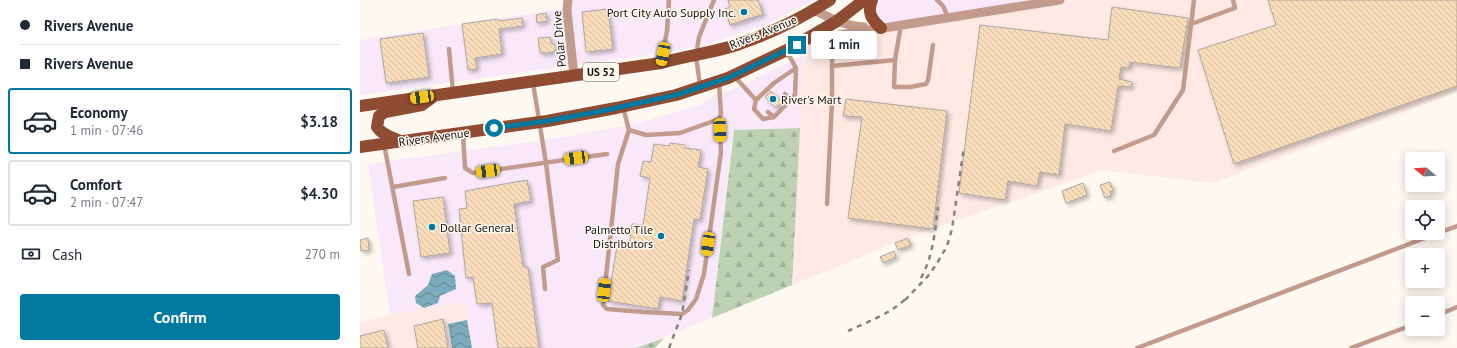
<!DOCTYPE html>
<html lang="en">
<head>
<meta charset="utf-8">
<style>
  body { margin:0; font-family:"PT Sans",sans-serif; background:#f6f6f7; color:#1f2937; height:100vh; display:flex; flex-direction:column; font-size:15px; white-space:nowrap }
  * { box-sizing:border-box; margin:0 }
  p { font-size:13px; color:#747a83 }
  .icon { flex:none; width:22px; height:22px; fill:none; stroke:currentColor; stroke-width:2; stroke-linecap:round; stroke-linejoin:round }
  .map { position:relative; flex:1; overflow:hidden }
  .panel { display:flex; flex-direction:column; background:#fff; width:360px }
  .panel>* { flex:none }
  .top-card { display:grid; align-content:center; height:88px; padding:0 20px; background:#fff }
  .needle { width:26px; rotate:288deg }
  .fabs { position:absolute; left:1045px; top:152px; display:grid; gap:8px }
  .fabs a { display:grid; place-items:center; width:40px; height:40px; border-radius:4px; background:#fff; box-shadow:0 2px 10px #0003; font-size:20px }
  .end { position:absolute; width:18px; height:18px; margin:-9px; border:5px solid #0079a1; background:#fff; box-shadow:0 0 0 2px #fff }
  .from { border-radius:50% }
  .bubble { position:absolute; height:28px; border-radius:4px; background:#fff; box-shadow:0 2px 10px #0003; font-size:13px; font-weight:700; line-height:28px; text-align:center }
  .car { position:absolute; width:12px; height:24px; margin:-12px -6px; border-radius:5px; box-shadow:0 0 3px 1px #0007; background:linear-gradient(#f5c518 24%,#345 0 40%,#f5c518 0 76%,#345 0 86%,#f5c518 0) }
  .top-card b { display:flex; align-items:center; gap:14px; height:38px; font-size:15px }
  .top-card b+b { border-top:1px solid #e0e1e3 }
  .top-card i { width:10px; height:10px; background:#1f2937 }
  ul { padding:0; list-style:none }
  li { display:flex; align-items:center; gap:12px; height:66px; margin:0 8px 6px; padding:0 12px; border:2px solid #e0e1e3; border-radius:4px }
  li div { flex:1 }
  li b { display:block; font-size:15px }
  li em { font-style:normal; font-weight:700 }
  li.on { border-color:#0079a1 }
  li>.icon { width:36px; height:36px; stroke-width:1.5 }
  .pay { display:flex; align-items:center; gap:10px; height:44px; padding:0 20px; font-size:15px }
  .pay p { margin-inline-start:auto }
  .primary-button { display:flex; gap:8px; margin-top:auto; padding:8px 20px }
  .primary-button a { flex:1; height:46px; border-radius:4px; background:#0079a1; color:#fff; font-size:16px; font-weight:700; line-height:46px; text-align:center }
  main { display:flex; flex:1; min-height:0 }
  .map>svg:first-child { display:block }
  .commercial { fill:#f9e8fa }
  .industrial { fill:#fee9e4 }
  .forest { fill:url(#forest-firs) }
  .water { fill:url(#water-waves) }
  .building { fill:url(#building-back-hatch); stroke:#ada7a0; filter:url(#shadow) }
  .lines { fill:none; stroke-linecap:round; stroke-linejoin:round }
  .lane { stroke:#c29b8c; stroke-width:4.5 }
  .street { stroke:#c29b8c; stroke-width:9 }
  .primary { stroke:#8f4c32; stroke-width:12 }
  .rail { stroke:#85817c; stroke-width:2.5; stroke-dasharray:5 5; stroke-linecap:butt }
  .route { stroke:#0079a1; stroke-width:5 }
  .poi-dot { fill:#0079a1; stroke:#fdf8f0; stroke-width:1.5 }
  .labels { text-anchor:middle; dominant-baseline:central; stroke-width:3; stroke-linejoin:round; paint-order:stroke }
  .shield { fill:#fdf8f0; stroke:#5b5854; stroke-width:1 }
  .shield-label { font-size:11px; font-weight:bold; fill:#151311 }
  .poi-label { font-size:12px; fill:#151311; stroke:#fdf8f0; text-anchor:end }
  .street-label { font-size:12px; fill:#151311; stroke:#fdf8f0 }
</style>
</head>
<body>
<main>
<section class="panel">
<div class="top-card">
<b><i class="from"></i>Rivers Avenue</b>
<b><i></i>Rivers Avenue</b>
</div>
<ul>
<li class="on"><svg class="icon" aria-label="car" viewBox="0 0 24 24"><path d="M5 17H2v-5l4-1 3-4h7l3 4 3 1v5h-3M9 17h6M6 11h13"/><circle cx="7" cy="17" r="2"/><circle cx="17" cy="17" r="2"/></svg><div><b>Economy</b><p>1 min · 07:46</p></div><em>$3.18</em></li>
<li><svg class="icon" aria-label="car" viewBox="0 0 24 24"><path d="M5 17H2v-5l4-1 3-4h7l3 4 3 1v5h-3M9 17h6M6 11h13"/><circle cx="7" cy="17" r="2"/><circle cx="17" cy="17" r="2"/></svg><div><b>Comfort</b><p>2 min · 07:47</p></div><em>$4.30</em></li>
</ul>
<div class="pay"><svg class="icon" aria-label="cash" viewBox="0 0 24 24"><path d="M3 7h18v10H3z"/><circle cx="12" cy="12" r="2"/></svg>Cash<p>270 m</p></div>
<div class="primary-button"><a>Confirm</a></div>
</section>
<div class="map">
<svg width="1097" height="348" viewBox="0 0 1097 348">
  <defs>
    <pattern id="forest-firs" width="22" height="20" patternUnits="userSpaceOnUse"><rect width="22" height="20" fill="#bed1b3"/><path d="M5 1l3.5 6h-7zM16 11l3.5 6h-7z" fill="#a2b399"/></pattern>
    <pattern id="water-waves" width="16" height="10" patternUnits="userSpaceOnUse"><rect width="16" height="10" fill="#7cabbb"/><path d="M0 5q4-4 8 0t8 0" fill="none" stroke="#648a97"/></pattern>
    <pattern id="building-back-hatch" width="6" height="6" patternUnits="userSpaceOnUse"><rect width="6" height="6" fill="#f9dcb9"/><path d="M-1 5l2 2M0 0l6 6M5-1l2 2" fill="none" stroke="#d5bc9e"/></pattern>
    <filter id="shadow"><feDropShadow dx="2.5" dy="2.5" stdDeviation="2" flood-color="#0004"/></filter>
  </defs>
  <rect width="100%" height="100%" fill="#fdf8f0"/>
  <!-- commercial -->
  <path class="commercial" d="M208,0H454L404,25L347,44L310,52L0,95V40L207,8Z
    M518,0H699L530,26L520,18L516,13L515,8Z
    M443,55L440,128L373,130L352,318L276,348H113L105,302L30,315L8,164L204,137L275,124L343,104L348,98L378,87Z"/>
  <!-- industrial -->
  <path class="industrial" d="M704,0H1097V92L852,183L742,170L552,236L432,285L444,41Z
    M105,301L113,348H0V323L30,315Z"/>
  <!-- forest -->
  <path class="forest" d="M440,128L432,285L352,318L374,130Z
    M304,338L295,348H276Z"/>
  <!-- water -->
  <path class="water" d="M87,270L95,276L96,289L80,296L78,303L64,308L56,303L55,296L68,285L72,274Z
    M107,320L112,348H92L88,324Z"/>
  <!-- building -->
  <path class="building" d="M368,0H398L403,14L370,25L365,9L370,7Z
    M908,0H1097V86L874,164L838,50L916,25Z
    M752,7L828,18L820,68L770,62L769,68L761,67L759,79L772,82L771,87L758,86L751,131L705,124L699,175L680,172L677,186L648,181L645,200L599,193L620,25L748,40Z
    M248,9L253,49L226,52L222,12Z
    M186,13L187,21L177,23L176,15Z
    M162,18L163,26L139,29L142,54L115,58L117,69L108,70L102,24L137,19L138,21Z
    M63,33L69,77L26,83L20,39Z
    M190,37L191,44H195V51L189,53H180L178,38Z
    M411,91L422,102L416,108L405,97Z
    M486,99L587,111L573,229L488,218L502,117L483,116Z
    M310,143L325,145V148L341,150L338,167L348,169L340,220L334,219L322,301L300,297L298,309L248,301L257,246L269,248L272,224L283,225L290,178L280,176L283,161L291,162L294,144L309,146Z
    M167,180L171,201L154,204L163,267H168L179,348H138L132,303L117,304L113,277L106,278L99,209L107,208L105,191Z
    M750,182L753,191L750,192L751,196L745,198L740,185Z
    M723,183L727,195L706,203L702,191Z
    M83,197L90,253L61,257L53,201Z
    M8,238L9,250L1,251L0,240Z
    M548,238L551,245L538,250L535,243Z
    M534,251L536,257L523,263L520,257Z
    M83,319L88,348H58L54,326Z
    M24,330L28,348H0V336Z"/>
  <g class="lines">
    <!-- lane -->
    <path class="lane" d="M577,0L583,6L588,17
      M831,24L875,8L873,0
      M89,49L93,92
      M535,60L534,87H550L566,84L568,80L573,45
      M301,62L307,31L309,0
      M472,66L535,60L541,25
      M374,76L396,100L414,83L436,68L426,50
      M173,83L186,163L198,260L183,267L185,289
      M340,85L336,56L339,37L354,0
      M425,94L431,100
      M396,100L394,109L403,119L414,117
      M263,107L269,130L286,135L320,133L359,119L361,114L359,83
      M408,112L414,117L435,95L436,68
      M269,130L258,164L243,305L247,309L284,312L322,314L328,310L336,299L344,274L361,152L359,119
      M103,134L105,168L113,173L247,154
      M24,144L49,274
      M754,151L794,135L823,90L834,0
      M33,187L85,178
      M467,204L472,101V36
      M1078,233L1097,226
      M1078,315L1097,307
      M777,348L1078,233
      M991,348L1052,325"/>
    <!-- street -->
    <path class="street" d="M208,0L207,11L214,75
      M454,10C470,18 485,26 504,27
      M448,40L700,0"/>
    <!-- primary -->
    <path class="primary" d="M512,0C507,12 511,19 521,28
      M0,106L301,63C327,55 355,53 382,43C412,33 443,17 470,0
      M40,141C31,137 22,135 17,127L19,116L25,112L62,105L73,97
      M0,147L187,121L256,108L316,95L368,78L429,49L477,21L504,0"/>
    <!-- rail -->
    <path class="rail" d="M561,278C573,256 575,232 578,207
      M545,300L568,276L576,265L587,246L592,229L604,147
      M488,331C507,322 535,312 548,296
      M309,348L322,314L329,270"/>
  </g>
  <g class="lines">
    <!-- route -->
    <path class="route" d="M134,128L187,121L242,111L316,95L368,78L437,45"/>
  </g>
  <!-- markers -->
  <g class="poi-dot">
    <circle cx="384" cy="12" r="4"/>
    <circle cx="413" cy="99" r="4"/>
    <circle cx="72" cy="227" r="4"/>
    <circle cx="301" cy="236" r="4"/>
  </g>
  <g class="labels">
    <!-- shield labels -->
    <rect class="shield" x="223" y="63" width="36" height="18" rx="3"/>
    <g class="shield-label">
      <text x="241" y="72">US 52</text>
    </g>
    <!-- poi labels -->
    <g class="poi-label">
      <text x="376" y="12">Port City Auto Supply Inc.</text>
      <text x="421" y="99" text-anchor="start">River's Mart</text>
      <text x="80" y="227" text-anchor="start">Dollar General</text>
      <text x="293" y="229">Palmetto Tile<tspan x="293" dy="14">Distributors</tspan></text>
    </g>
    <!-- street labels -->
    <g class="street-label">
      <text transform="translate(403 32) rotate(-22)">Rivers Avenue</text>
      <text transform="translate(199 39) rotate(-95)">Polar Drive</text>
      <text transform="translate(74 137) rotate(-8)">Rivers Avenue</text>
    </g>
  </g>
</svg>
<div class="fabs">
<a><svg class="needle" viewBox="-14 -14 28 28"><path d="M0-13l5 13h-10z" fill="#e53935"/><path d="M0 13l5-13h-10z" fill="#747a83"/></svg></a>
<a><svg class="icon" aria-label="locate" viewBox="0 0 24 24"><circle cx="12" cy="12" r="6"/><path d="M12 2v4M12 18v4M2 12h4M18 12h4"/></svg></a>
<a>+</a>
<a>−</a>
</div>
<i class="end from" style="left:134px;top:128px"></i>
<i class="end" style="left:437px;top:45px"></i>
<div class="bubble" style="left:451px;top:31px;width:66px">1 min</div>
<i class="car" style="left:303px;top:54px;rotate:191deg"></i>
<i class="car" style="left:62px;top:97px;rotate:262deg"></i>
<i class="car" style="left:360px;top:130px;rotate:178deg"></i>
<i class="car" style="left:216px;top:158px;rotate:262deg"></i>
<i class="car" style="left:128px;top:171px;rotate:262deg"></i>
<i class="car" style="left:348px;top:244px;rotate:188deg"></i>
<i class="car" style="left:244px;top:290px;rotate:6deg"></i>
</div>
</main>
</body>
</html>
